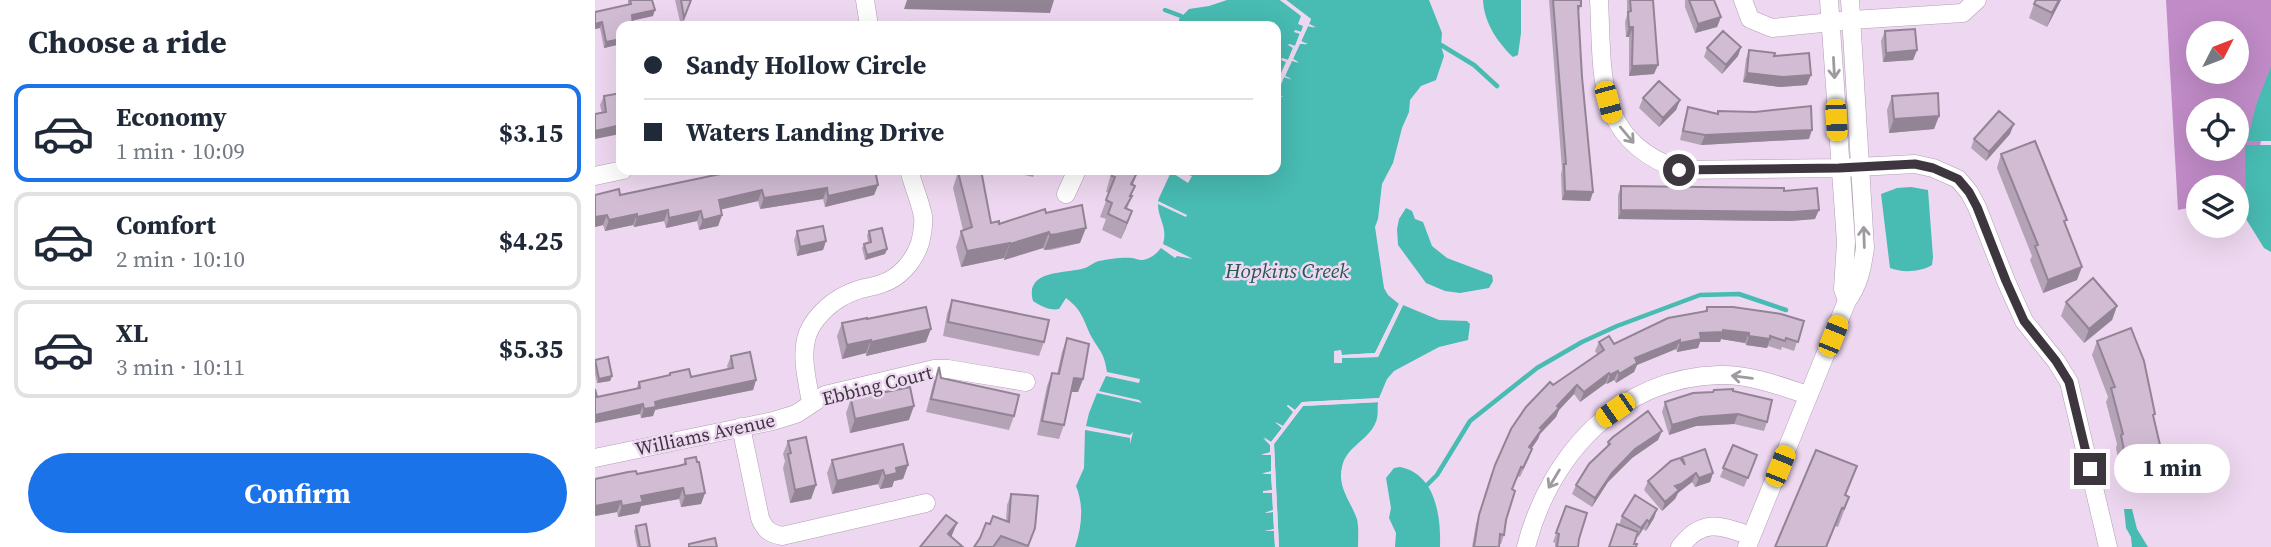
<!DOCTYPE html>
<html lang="en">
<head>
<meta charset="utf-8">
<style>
  body { margin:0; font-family:"Source Serif 4",serif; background:#f6f6f7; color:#1f2937; height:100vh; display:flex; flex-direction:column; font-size:26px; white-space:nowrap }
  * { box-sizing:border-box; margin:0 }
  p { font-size:23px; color:#747a83 }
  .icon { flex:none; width:38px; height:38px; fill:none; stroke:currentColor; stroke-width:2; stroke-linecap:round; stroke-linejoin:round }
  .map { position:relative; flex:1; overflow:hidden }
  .panel { display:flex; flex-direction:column; background:#fff; width:595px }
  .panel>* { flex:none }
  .hud { position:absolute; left:21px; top:21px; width:665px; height:154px; border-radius:14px; box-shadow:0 7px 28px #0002; display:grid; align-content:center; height:154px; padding:0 28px; background:#fff }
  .needle { width:46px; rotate:48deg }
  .fabs { position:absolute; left:1591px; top:21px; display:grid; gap:14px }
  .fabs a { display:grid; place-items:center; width:63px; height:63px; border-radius:50%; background:#fff; box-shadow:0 7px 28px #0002; font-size:35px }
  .end { position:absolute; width:32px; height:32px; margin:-16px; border:9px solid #3e363f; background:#fff; box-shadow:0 0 0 4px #fff }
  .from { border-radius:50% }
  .bubble { position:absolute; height:49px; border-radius:24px; background:#fff; box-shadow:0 7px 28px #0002; font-size:23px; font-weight:700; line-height:49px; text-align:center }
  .car { position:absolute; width:21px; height:42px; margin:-21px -10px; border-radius:9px; box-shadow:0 0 5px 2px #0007; background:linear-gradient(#f5c518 24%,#345 0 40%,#f5c518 0 76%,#345 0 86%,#f5c518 0) }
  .hud b { display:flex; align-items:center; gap:24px; height:66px; font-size:26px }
  .hud b+b { border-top:2px solid #e0e1e3 }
  .hud i { width:18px; height:18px; background:#1f2937 }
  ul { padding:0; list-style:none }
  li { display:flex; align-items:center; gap:21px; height:98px; margin:0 14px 10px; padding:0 14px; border:4px solid #e0e1e3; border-radius:14px }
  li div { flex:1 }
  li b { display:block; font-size:26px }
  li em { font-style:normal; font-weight:700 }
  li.selected { border-color:#1a73e8 }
  li>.icon { width:63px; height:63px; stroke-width:1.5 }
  h2 { padding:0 28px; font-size:32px; line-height:84px }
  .primary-button { display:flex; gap:14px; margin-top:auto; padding:14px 28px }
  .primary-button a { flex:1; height:80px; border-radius:42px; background:#1a73e8; color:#fff; font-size:28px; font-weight:700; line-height:80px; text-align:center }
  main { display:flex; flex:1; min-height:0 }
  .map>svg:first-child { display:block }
  .forest { fill:#c08bc7; fill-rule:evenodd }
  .water { fill:#48bbb2 }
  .pier { fill:#eed8f1 }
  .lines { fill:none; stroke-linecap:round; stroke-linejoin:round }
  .stream { stroke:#48bbb2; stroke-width:4.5 }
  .minor-casing { stroke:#b19db3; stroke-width:19 }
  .minor { stroke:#fff; stroke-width:18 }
  .wall { fill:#b4a2b6 }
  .shaded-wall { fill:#928494 }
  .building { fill:#d1bcd4; stroke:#928494; stroke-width:2 }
  .oneway { stroke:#9e9a9f }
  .route { stroke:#3e363f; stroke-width:9 }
  .labels { text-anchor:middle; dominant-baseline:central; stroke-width:5; stroke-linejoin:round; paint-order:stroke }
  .street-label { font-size:19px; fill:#3e363f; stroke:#eed8f1 }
  .water-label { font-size:21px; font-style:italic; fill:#265752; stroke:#eed8f1 }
</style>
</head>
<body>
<main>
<section class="panel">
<h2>Choose a ride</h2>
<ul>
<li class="selected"><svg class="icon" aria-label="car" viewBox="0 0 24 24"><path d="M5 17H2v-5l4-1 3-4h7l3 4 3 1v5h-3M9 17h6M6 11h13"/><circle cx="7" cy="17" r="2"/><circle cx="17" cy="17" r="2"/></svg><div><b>Economy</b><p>1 min · 10:09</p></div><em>$3.15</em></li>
<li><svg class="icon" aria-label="car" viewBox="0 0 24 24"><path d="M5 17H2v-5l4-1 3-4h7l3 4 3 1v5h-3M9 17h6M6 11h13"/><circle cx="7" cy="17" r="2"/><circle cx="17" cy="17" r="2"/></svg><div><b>Comfort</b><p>2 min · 10:10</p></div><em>$4.25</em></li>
<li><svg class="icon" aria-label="car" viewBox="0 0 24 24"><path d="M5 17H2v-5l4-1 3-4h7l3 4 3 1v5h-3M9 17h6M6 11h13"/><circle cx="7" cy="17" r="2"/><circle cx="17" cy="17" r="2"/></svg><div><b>XL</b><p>3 min · 10:11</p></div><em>$5.35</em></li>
</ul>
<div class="primary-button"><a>Confirm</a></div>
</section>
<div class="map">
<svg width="1676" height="547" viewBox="0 0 1676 547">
  <rect width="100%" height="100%" fill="#eed8f1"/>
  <!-- forest -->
  <path class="forest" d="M1571,0H1676V92L1655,195L1642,198V187H1603V206L1583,210ZM1603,33H1642V72H1603ZM1603,110H1642V149H1603Z"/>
  <!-- water -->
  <path class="water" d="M632,0H685L707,16L709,26L706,32L700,30L705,33L700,46L694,44L698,48L693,60L687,58L692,62L686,74L681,72V26H584V19L594,9L614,6Z
    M691,0H834L847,33L846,46L849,56L841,80L826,86L815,100L814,112L807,128L798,163L787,184L783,219L780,227L789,288L793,295L804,304L780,353L747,355L739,351V363L747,358L783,357L808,305L844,320L872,321L875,324L873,340L844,347L799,371L792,379L784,398L707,402L700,410L693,405L692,406L699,412L688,426L680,422L687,428L676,442L669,437L675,445L676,453L666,454L676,455V472L667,473L676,474L677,490L668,492H677L678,510L670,513L678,512L679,530H670L679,531L680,547H480C487,527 489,505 481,486L489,468L490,430L535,438V444L538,432L535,435L491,426L494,413L502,393L547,403L544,400L504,391L511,376L544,383L545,379L512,372C509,352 505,352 496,336C488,319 487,310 471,298L464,309C456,311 445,306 438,301C429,269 471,274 490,268C495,266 499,262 504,261C514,259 528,257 537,258C542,259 544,260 548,260C557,258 561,254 566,248L580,258L582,256L598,259L568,244C573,226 563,220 563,204L591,217L592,215L563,201L564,198L576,172L593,183L597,176L577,170H636L644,173L646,170H681V95L688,97L682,94L689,77L697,79L690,76L697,60L704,62L698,59L705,43L712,45L706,42L713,26L720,28L714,24L716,19Z
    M888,0H926V33L923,55L918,57C902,42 889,22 888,0Z
    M1676,67V141H1652L1662,102Z
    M1650,145H1676V252L1669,248L1651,219Z
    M1316,187L1333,190L1338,257L1337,265C1326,272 1307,273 1295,268L1286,194L1302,188Z
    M811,208L817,211L820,219L828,222L837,246L852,258L897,275L898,281L894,288L865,293L850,291L831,283L803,245L802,229L804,219Z
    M783,402C782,410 784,416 780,424C772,441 751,447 747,467C742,487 756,502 762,519C764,528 763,538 763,547H684L679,444L708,406Z
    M805,467C841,474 846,517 845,547H800L801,533L794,518L796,508L791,478L799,468Z
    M1529,509H1537L1542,529L1553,547H1537L1536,537L1531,528Z"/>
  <!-- pier -->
  <path class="pier" d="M685,0H691L716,19L714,24L721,27L713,26L706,41L713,44H705L698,59L704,63L697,61L690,76L697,80L689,77L682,93L688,97L681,95V86L685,76L681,72L686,73L691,62L686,60L687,58L693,60L698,48L693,45L694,44L700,46L705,34L699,32L700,30L706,32L708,26L703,24L706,16Z
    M804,304L808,305L783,357L747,358V363H739V351L746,350L747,355L780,353Z
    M788,398L787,402L708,406L679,444L684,547H680L679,531H669L679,529L678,512L669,513L678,510L677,493H668V491L677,490V488L676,474H667L676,471V455H666L675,452V445L668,438L676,442L687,428L680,422L688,426L698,412L692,406L693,405L700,410L707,402Z"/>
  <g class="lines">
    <!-- stream -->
    <path class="stream" d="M570,10L586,16
      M846,45L879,65L902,86
      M832,485L842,475L875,421L942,368L987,342L1022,326L1105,295L1144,294L1191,310"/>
    <!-- minor casing -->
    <g class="minor-casing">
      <path id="minor" d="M270,0L274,26
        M1004,0C1008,76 999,140 1085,170L1244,168L1320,164L1338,168L1363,179L1374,192L1382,207L1411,281L1429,321L1461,361L1474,382L1513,547
        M1148,0L1155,19L1177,28L1257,20L1368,13L1382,0
        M1234,0L1251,242L1248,289L1252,301
        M0,176L28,170
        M471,194L482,170
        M216,402C212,380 205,354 213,333C221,314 240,298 260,291C268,288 277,287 286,284C305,278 319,261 325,243C327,235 329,225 328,216C325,201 318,185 314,170
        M146,427L165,518C170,530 174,533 187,536L331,503
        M0,458L178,421L201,414L230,395L339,369H353L431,382
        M931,547C955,455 1024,378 1124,375C1154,374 1185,386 1213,395
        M1085,547C1108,517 1126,526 1156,536
        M1152,547L1252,301C1264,285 1267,268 1270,248L1255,0"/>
    </g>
    <!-- minor -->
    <use href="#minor" class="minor"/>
  </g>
  <!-- wall -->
  <path class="wall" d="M33,0H57L58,16L37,21L26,26V44L9,48L5,28L0,29V12L33,5Z
    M80,0H96L86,26Z
    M954,0H986V6L983,13L987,77L998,192L995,201L967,200L966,174L967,169Z
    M1032,0H1058L1059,74L1034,76V37H1031L1030,22L1032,15Z
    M1090,0H1119L1126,17L1122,27L1100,33L1090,7Z
    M1466,0L1452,27L1434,18L1439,4Z
    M1290,31L1322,50L1318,60L1288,62L1286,41Z
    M1146,47L1143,56L1127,74L1109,57L1112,48Z
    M1154,50L1179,56L1212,85L1185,87L1148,82L1151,59Z
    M26,93V141L25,134L7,113L5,105L9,96Z
    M1297,96L1344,116L1339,129L1294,133L1292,110Z
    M1048,98L1085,100L1081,110L1064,127L1044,108Z
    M1093,107L1123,114V111L1214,139L1106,145L1085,140L1090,117Z
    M1415,134L1391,161L1376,148L1379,139Z
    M1406,154L1471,224L1482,280L1448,293L1435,260L1437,256L1402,168Z
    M135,170H280L283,185L279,195L230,207L228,199L165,209L163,201L126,209L127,215L123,226L104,230L102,221L71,228L69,221L39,227L38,225L10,231L8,225L0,227L25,195L134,172Z
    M409,170H441L438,177Z
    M517,170H543L538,185L536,196H537L532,209L537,211L526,239L507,230L511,219L505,217L514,193L511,192Z
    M363,172L396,223L404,224L451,213L485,243L456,250H449L448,248L409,260V258L366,267L361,247L366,231L368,230L358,188Z
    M1026,186L1189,191L1220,219L1195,221L1023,219V195Z
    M202,231L231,241L228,250L202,256L199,240Z
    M274,231L292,249L290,254L270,260L267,248L269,244L273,242L272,235Z
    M357,300L449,342L444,356L348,336L352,314Z
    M1471,302L1522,306L1517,320L1489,343L1466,316Z
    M1112,307L1209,321L1199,351L1187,347L1186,350L1173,346L1172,348L1151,345L1150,343L1126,339L1125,342H1105L1103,348L1082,352L1081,349L1042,365L1039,372L1021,383L1019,380L1012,384L1011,383L985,402L979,394L964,410L961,417L945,434L943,439L936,448L934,458L925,477L922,476L917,489L909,535L906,544H904V547H877L881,524L896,474L958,385L1002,354L1000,351L1004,342L1019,344L1110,311Z
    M272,319L331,342L271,356V353L247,359L242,336L247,323Z
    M472,338L488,379L483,392H476L469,425L464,439L442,435L452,386L457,373L462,374L467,352Z
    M1502,341L1559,418L1569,462L1564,476L1528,484L1521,448L1522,444L1511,402L1513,397L1497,355Z
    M136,356L161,380L158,390L64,409L60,410L58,416L46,418L45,414L2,397L41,389L44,382L73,376L75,373L96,377L133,369L132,366Z
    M0,360L17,376L15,381L2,383L0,374Z
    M344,367L346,378L419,416L414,430L331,412L339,381Z
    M1138,391L1172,422L1169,431L1139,424L1101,426L1074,435L1067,412L1070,402L1118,392Z
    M256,399L314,420L255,433L251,413Z
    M1067,431L1063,440L1037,458L1013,482L997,507L977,494L981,485L1011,449L1013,442Z
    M193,441L221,485L216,499L195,503L188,468L190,461L188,454Z
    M1138,445L1162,455L1149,487L1125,477Z
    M1087,457L1118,473L1115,482L1100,487L1097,482L1083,493L1080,499L1067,511L1049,490L1053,481L1086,460Z
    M90,459L110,493L106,504L86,507L84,499L46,506L44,513L23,517L22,512L0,516L88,465Z
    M237,460L313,465L308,479L299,481L297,487L285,489L283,484L237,494L232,473Z
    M416,494L443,496L432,547H379L395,524L411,521L412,505Z
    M1251,495L1254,497L1248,514L1243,527L1240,526L1232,547H1180Z
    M971,506L984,539L983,547H960V543L958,542Z
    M1062,509L1059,518L1051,531L1048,529L1043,537H1042L1039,544L1024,525L1027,516Z
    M41,526L55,547H42L39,531Z"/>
  <!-- shaded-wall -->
  <path class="shaded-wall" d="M312,0H459L455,13L309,9Z
    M1464,0H1466L1452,27L1457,13Z
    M60,10L58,16L34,21L37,15Z
    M1126,17L1122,27L1100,33L1103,24Z
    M7,22L5,28L0,29V24Z
    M1034,27H1038L1034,37H1031Z
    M26,39V44L9,48L11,42Z
    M1146,47L1143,56L1127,74L1131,65Z
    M1322,50L1318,60L1288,62L1291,53Z
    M1063,65L1059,74L1034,76L1037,66Z
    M1152,73L1216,75L1212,85L1185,87L1148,82Z
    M1085,100L1081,110L1064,127L1068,118Z
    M1344,116L1339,129L1294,133L1299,119Z
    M1419,124L1415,134L1391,161L1394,152Z
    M26,125L25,134L0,139V131Z
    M1217,130L1214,139L1106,145L1110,135Z
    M283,185L279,195L230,207L233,196Z
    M232,188L228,199L165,209L169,198Z
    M167,190L163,201L120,211L124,200Z
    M970,191L998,192L995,201L967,200Z
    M73,210L69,221L39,227L42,217Z
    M1026,210H1224L1220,219L1195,221L1023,219Z
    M106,211L102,221L71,228L74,218Z
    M537,211L531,228L526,239L532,223Z
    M42,214L38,225L10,231L14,220Z
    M12,215L8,225L0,227V217Z
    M127,215L123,226L104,230L108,220Z
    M491,228L485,243L449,250L455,235Z
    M454,232L448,248L409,260L415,244Z
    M231,241L228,250L202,256L205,247Z
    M415,243L409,258L366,267L372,251Z
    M292,249L290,254L270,260L272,255Z
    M1487,267L1482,280L1448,293L1453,280Z
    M1522,306L1517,320L1489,343L1494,329Z
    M336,329L331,342L271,356L276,342Z
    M1128,330L1154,333L1150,343L1126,339L1125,342H1105L1103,348L1082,352L1085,343L1105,333Z
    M1154,336L1175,339L1172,348L1151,345Z
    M276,340L271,353L247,359L252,345Z
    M1085,340L1081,349L1042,365L1039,372L1021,383L1024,374L1040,358Z
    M1023,371L1019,380L1012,384L1015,375Z
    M1014,373L1011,383L985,402L989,392Z
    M17,376L15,381L2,383L4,379Z
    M479,378L488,379L483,392H474Z
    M161,380L158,390L64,409L60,410L58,416L46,418L49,409L60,402Z
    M982,385L979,394L964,410L961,417L945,434L943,439L931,457L934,447L945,428L962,406Z
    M48,404L45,414L0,423V415Z
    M319,406L314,420L255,433L260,419Z
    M1143,414L1139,424L1101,426L1074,435L1077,425L1105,417Z
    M1067,431L1063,440L1037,458L1013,482L997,507L1000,498L1017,473L1040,449Z
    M1569,462L1564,476L1528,484L1533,470Z
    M313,465L308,479L299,481L297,487L285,489L290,476L301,468Z
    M288,470L283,484L237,494L242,481Z
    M1101,473L1097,482L1083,493L1080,499L1067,511L1070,502L1080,486Z
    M1118,473L1115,482L1100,487L1104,478Z
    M221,485L216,499L195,503L200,490Z
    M88,488L84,499L46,506L44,513L23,517L27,506L46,496Z
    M110,493L106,504L86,507L90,496Z
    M26,501L22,512L0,516V506Z
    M1062,509L1059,518L1051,531L1054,522Z
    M1052,520L1048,529L1043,537L1046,528Z
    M362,523L355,540L353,534Z"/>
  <!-- building -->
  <path class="building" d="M35,0H57L60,10L37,15L38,26H26V39L11,42L7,22L0,24V12L36,4Z
    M86,0H96L89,18Z
    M958,0H986V6H983L987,77L998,192L970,191L969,164H971Z
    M1035,0H1058L1063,65L1037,66L1038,27H1034L1033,12L1036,11Z
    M1094,0H1119L1126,17L1103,24Z
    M1441,0H1464L1457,13L1439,4Z
    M317,22L342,26H317Z
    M1320,29L1322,50L1291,53L1290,31Z
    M1128,31L1146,47L1131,65L1112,48Z
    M1154,50L1180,53L1179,56L1214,53L1216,75L1188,77L1152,73Z
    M1064,81L1085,100L1068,118L1048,98Z
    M26,93V125L0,131V114L11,112L9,96Z
    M1343,93L1344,116L1299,119L1297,96Z
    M1216,106L1217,130L1110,135L1088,131L1093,107L1123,114V111L1160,112Z
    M1404,111L1419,124L1394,152L1379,139Z
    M1440,141L1472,220L1469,221L1487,267L1453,280L1440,246L1443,245L1406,154Z
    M137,170H280L283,185L233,196L232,188L169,198L167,190L124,200L127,215L108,220L106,211L74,218L73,210L42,217V214L14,220L12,215L0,217V195L24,189L25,195L130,173L137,171Z
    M374,170H386L396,223L404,221V224L450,209L451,213L487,205L491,228L462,234L455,235L454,232L415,244V243L372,251L366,231L377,227L363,172Z
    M518,170H541L540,172L542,173L536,184L540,186L535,196H537L530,208L537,211L532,223L513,214L517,203L511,200L520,177L517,176Z
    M1026,186L1189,188V191L1222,188L1224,210L1198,212L1026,210Z
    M228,226L231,241L205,247L202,231Z
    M287,228L292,249L272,255L269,244L276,242L274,231Z
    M1498,278L1522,306L1494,329L1471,302Z
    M357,300L454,320L449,342L353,322Z
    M331,307L336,329L276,342V340L252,345L247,323L272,318V319Z
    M1112,307H1138L1186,314L1209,321L1203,342L1191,338L1190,341L1175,336V339L1154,336V333L1128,330V332L1105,333L1106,339L1085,343V340L1040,358L1042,363L1024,374L1023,371L1015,375L1014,373L989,392L982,385L962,406L964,408L945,428L947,429L934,447L937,449L928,468L926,467L917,489L920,491L911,520L909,535L905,534L904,547H879L884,515L900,465L916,429L931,407L955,382L958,385L1009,350L1004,342L1014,336L1019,344L1073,318L1112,311Z
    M1536,328L1549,361L1560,414L1558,415L1569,462L1533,470L1526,435L1528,434L1516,388L1520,387L1502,341Z
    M472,338L494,344L488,379L479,378L469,425L447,421L457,373L464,374Z
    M155,352L161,380L67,400L60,402L61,407L49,409L48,404L0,415V389L2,397L45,388L44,382L75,375V373L94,369L96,377L138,368L136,356Z
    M13,357L17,376L4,379L0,360Z
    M344,367L346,378L424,395L419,416L336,399Z
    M315,387L319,406L260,419L256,399Z
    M1138,389V391L1177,400L1172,422L1143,414L1105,417L1077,425L1070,402L1098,393L1118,392L1119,390Z
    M1053,411L1067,431L1040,449L1017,473L1000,498L981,485L994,464L1015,444L1013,442L1018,437Z
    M211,437L221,485L200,490L193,454L196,453L193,441Z
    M308,444L313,465L301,468L302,473L290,476L288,470L242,481L237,460Z
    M1138,445L1162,455L1153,478L1128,468Z
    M1110,449L1118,473L1104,478L1101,473L1086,484L1080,486L1084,490L1070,502L1053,481L1076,461L1085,458L1090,465L1087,457Z
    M1221,450L1262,466L1250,495L1254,497L1249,509L1247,508L1231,547H1180Z
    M101,457L102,462H104L110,493L90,496L88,488L46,496L48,502L27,506L26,501L0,506V479L33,472L41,471L42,474L83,466L91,464L90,459Z
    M416,494L443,496L440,528L433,546L406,536L398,547H379L385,538L391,523L395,524L398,516L414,522Z
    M1040,495L1062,509L1054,522L1052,520L1046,528L1027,516Z
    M971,506L992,513L984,539L983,547H962L964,534L961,533Z
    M351,515L362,523L353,534L368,547H325Z
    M51,524L55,547H45L41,526Z
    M1022,524L1043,532L1039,544H1042L1041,547H1014Z
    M120,538L122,547H94V544Z"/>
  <!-- one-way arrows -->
  <defs><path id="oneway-shaft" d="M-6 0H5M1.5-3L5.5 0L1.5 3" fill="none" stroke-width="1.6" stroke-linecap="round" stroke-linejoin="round" transform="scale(1.75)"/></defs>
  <g class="oneway">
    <use href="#oneway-shaft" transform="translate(1239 68) rotate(87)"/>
    <use href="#oneway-shaft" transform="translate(1032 135) rotate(50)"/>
    <use href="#oneway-shaft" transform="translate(1269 237) rotate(-92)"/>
    <use href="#oneway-shaft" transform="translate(1147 377) rotate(-173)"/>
    <use href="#oneway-shaft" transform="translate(959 479) rotate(121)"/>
  </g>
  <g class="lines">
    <!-- route -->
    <path class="route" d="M1084,170L1244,168L1320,164L1338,168L1363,179L1374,192L1382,207L1411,281L1429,321L1461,361L1474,382L1495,469"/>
  </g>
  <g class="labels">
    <!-- street labels -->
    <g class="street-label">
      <text transform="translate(282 385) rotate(-14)">Ebbing Court</text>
      <text transform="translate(110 434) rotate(-12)">Williams Avenue</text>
    </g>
    <!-- water labels -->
    <g class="water-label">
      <text x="692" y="270">Hopkins Creek</text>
    </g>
  </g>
</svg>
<div class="fabs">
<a><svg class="needle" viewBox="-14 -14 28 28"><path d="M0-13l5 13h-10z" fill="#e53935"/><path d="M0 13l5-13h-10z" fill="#747a83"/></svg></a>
<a><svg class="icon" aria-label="locate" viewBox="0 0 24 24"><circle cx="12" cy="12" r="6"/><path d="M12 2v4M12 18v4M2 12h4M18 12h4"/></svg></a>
<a><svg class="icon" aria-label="layers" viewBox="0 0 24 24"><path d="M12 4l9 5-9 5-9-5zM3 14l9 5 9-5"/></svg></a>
</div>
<i class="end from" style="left:1084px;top:170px"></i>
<i class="end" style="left:1495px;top:469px"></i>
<div class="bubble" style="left:1519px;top:444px;width:116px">1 min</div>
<i class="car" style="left:1013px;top:102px;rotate:165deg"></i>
<i class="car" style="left:1241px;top:120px;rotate:177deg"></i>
<i class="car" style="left:1238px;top:336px;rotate:22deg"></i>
<i class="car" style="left:1020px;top:410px;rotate:235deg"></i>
<i class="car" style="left:1185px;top:466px;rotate:22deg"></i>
<div class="hud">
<b><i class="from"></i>Sandy Hollow Circle</b>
<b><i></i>Waters Landing Drive</b>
</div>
</div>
</main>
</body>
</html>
